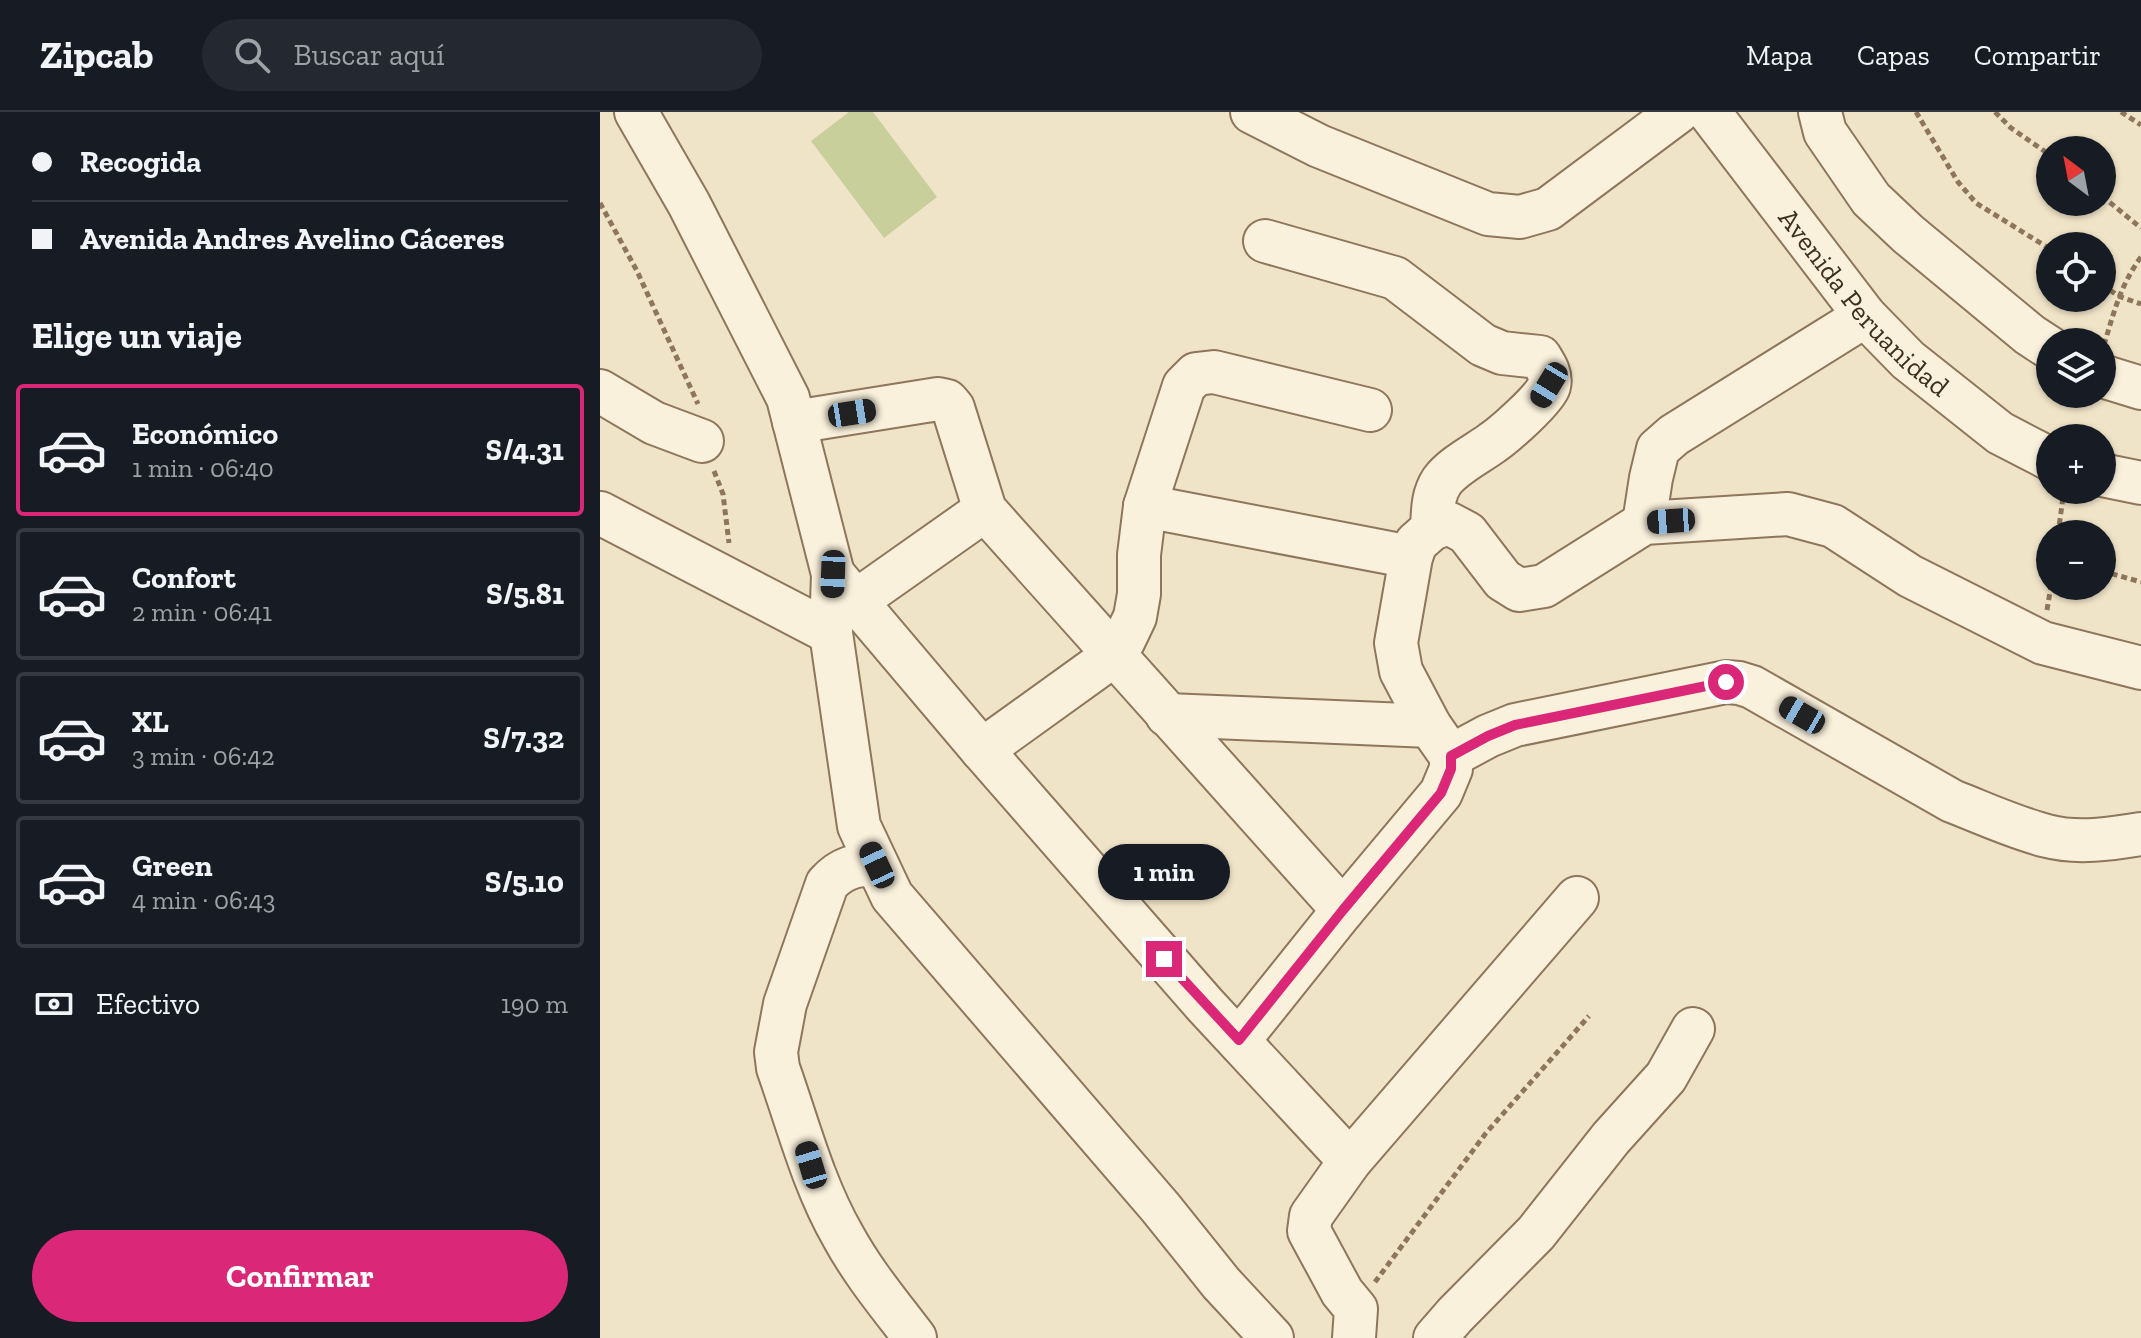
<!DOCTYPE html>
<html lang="es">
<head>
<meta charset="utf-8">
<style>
  body { margin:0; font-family:"Zilla Slab",serif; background:#242831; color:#f1f3f6; height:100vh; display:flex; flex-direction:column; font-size:30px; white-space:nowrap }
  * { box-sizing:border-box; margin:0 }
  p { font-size:26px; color:#9ea1a6 }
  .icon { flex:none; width:44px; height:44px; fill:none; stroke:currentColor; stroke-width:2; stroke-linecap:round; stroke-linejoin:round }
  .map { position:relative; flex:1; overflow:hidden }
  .details { display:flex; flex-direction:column; background:#171b24; width:600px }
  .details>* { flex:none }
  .banner { display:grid; align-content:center; height:176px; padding:0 32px; background:#171b24 }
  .needle { width:52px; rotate:328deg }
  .controls { position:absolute; left:1436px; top:24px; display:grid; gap:16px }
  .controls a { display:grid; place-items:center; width:80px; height:80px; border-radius:50%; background:#171b24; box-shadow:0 2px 6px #0004; font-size:40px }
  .end { position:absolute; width:36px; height:36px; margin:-18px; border:10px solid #db2777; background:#fff; box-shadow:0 0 0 4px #fff }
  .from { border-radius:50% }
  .bubble { position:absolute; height:56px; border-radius:28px; background:#171b24; box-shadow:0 2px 6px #0004; font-size:26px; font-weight:700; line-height:56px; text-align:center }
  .car { position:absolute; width:24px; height:48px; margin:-24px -12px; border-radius:10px; box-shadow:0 0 6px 2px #0007; background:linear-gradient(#222 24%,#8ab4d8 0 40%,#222 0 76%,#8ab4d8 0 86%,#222 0) }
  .banner b { display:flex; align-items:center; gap:28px; height:76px; font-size:30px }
  .banner b+b { border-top:2px solid #363941 }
  .banner i { width:20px; height:20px; background:#f1f3f6 }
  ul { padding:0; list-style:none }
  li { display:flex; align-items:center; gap:24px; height:132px; margin:0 16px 12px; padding:0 16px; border:4px solid #363941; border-radius:8px }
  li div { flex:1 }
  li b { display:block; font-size:30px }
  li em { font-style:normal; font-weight:700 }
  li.selected { border-color:#db2777 }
  li>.icon { width:72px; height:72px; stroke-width:1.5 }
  h2 { padding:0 32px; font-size:36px; line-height:96px }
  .pay { display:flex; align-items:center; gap:20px; height:88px; padding:0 32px; font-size:30px }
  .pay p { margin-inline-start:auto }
  .primary-button { display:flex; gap:16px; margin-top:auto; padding:16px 32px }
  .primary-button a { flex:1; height:92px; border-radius:48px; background:#db2777; color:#fff; font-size:32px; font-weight:700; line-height:92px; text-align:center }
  header { display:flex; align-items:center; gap:48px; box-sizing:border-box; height:112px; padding:0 40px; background:#171b24; border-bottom:2px solid #363941 }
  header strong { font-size:38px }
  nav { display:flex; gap:44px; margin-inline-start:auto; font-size:28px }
  .search { width:560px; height:72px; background:#242831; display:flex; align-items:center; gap:20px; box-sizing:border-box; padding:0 28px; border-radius:44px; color:#9ea1a6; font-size:30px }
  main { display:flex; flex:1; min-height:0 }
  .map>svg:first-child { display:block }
  .green { fill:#c9cf9b }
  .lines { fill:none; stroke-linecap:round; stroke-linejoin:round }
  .minor-casing { stroke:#8d765c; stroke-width:46 }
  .path { stroke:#8d765c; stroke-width:5; stroke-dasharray:6 4; stroke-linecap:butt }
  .minor { stroke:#faf1dc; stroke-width:42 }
  .route { stroke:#db2777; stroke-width:10 }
  .labels { text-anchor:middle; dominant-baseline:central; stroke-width:8; stroke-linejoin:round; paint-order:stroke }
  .street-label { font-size:28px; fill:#3d2e20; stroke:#f7eed8 }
</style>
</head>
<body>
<header>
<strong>Zipcab</strong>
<div class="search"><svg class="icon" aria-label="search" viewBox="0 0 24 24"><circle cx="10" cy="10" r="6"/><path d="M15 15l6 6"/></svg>Buscar aquí</div>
<nav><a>Mapa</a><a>Capas</a><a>Compartir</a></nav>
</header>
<main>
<section class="details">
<div class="banner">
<b><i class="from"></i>Recogida</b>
<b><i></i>Avenida Andres Avelino Cáceres</b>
</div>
<h2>Elige un viaje</h2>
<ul>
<li class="selected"><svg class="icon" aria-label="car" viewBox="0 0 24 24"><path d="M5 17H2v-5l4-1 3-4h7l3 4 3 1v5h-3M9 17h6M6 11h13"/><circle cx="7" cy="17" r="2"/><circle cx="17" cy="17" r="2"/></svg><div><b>Económico</b><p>1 min · 06:40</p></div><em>S/4.31</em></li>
<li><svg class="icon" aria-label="car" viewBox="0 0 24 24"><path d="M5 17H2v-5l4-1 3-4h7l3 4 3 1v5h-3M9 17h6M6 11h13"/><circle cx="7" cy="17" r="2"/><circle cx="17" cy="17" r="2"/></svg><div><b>Confort</b><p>2 min · 06:41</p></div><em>S/5.81</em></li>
<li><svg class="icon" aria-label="car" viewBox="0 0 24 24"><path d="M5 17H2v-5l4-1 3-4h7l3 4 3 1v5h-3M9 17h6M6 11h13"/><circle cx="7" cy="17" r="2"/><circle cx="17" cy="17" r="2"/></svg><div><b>XL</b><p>3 min · 06:42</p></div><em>S/7.32</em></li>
<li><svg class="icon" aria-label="car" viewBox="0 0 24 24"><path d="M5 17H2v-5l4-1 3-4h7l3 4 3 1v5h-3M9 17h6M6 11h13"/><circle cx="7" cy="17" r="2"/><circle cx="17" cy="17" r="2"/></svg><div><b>Green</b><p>4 min · 06:43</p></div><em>S/5.10</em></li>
</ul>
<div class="pay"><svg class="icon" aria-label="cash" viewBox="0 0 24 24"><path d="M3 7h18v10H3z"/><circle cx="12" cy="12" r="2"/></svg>Efectivo<p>190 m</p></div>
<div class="primary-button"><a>Confirmar</a></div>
</section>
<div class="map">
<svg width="1541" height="1226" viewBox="0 0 1541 1226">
  <rect width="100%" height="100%" fill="#f0e4c8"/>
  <!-- green -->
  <path class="green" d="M249,0H273L337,85L284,126L211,29Z"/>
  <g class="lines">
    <!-- minor casing -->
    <g class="minor-casing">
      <g id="minor">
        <path d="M36,0L89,92L188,286L233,462L231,521L259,714L292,784L560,1095L621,1171L672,1226"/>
        <path d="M652,0L719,34L888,102L920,105L948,97L1078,0"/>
        <path id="s1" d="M1109,0L1265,204L1308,248L1400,321L1450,347"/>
        <path d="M1220,0L1225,20L1271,87L1308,122L1430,223L1450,236"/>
        <path d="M665,129L795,166L883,233L902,241L940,245C945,253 952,263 949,274C946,286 904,323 892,331C877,342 853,354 842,369C832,384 833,400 832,417"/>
        <path d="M1502,264L1541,276"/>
        <path d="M0,279L54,311L102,329"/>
        <path d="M194,310L338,287L347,289L353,296L385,398L743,798"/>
        <path d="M1502,363L1541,371"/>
        <path d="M545,394L811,445"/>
        <path d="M0,401L231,521"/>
        <path d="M1044,411L1051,366L1058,337L1074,323L1265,204"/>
        <path d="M233,462L382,638L605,893L750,1049"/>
        <path d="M256,489L385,398"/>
        <path d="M567,603L830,614"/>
        <path d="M382,638L514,543L524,528L535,505L539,482V443L545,394L584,274L596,262L614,260L770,298"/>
        <path d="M851,644L888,624L915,613L1126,570L1139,571L1152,575L1352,689C1383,701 1415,716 1447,724C1477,732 1511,727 1541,722"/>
        <path d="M277,753C256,752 241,756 227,772L185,892L176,940L178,956C198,1012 213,1072 243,1124C263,1161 290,1193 315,1226"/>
        <path d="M639,928L743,798L841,681L851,657V644L830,614L801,559L796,531L811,445L816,431L832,417L848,411L867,421L903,468L919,478L944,474L1044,411L1188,402L1233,414L1310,464L1443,531L1541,556"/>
        <path d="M754,1226L756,1197L742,1180L709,1119L711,1104L750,1049L977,786"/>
        <path d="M835,1226L855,1203L936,1121L1011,1026L1066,965L1093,917"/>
      </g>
    </g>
    <!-- path -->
    <path class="path" d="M1316,0L1358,70L1376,91L1450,137
      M1395,0L1411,16L1450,43
      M1521,0L1541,13
      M1502,84L1541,116
      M0,91L37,159L98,292
      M1502,172L1518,184L1541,192
      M1504,233C1514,200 1520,174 1541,145
      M114,359L123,382L129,431
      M1458,422L1464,378
      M1502,459L1541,470
      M1447,498L1451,474
      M775,1170L886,1021L989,904"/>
    <!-- minor -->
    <use href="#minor" class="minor"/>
  </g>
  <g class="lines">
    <!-- route -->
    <path class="route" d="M564,847L639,928L743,798L841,681L851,657V644L888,624L915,613L1126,570"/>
  </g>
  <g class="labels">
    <!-- street labels -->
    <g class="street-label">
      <text stroke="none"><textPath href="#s1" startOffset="246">Avenida Peruanidad</textPath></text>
    </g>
  </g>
</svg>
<div class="controls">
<a><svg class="needle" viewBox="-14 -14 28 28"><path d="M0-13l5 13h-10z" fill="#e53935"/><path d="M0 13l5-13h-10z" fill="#9ea1a6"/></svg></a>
<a><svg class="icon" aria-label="locate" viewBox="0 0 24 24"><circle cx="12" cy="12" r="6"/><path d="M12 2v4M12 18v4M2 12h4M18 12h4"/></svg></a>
<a><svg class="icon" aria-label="layers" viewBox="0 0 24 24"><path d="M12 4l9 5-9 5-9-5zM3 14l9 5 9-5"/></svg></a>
<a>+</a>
<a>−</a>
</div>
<i class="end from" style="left:1126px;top:570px"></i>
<i class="end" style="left:564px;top:847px"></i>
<div class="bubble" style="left:498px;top:732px;width:132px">1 min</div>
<i class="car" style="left:949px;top:273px;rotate:211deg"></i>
<i class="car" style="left:252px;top:301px;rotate:81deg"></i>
<i class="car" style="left:1071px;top:409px;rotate:266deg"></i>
<i class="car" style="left:233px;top:462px;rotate:182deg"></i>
<i class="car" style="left:1202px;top:603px;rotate:300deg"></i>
<i class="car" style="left:277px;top:753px;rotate:335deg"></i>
<i class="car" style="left:211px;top:1053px;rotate:343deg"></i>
</div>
</main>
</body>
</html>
